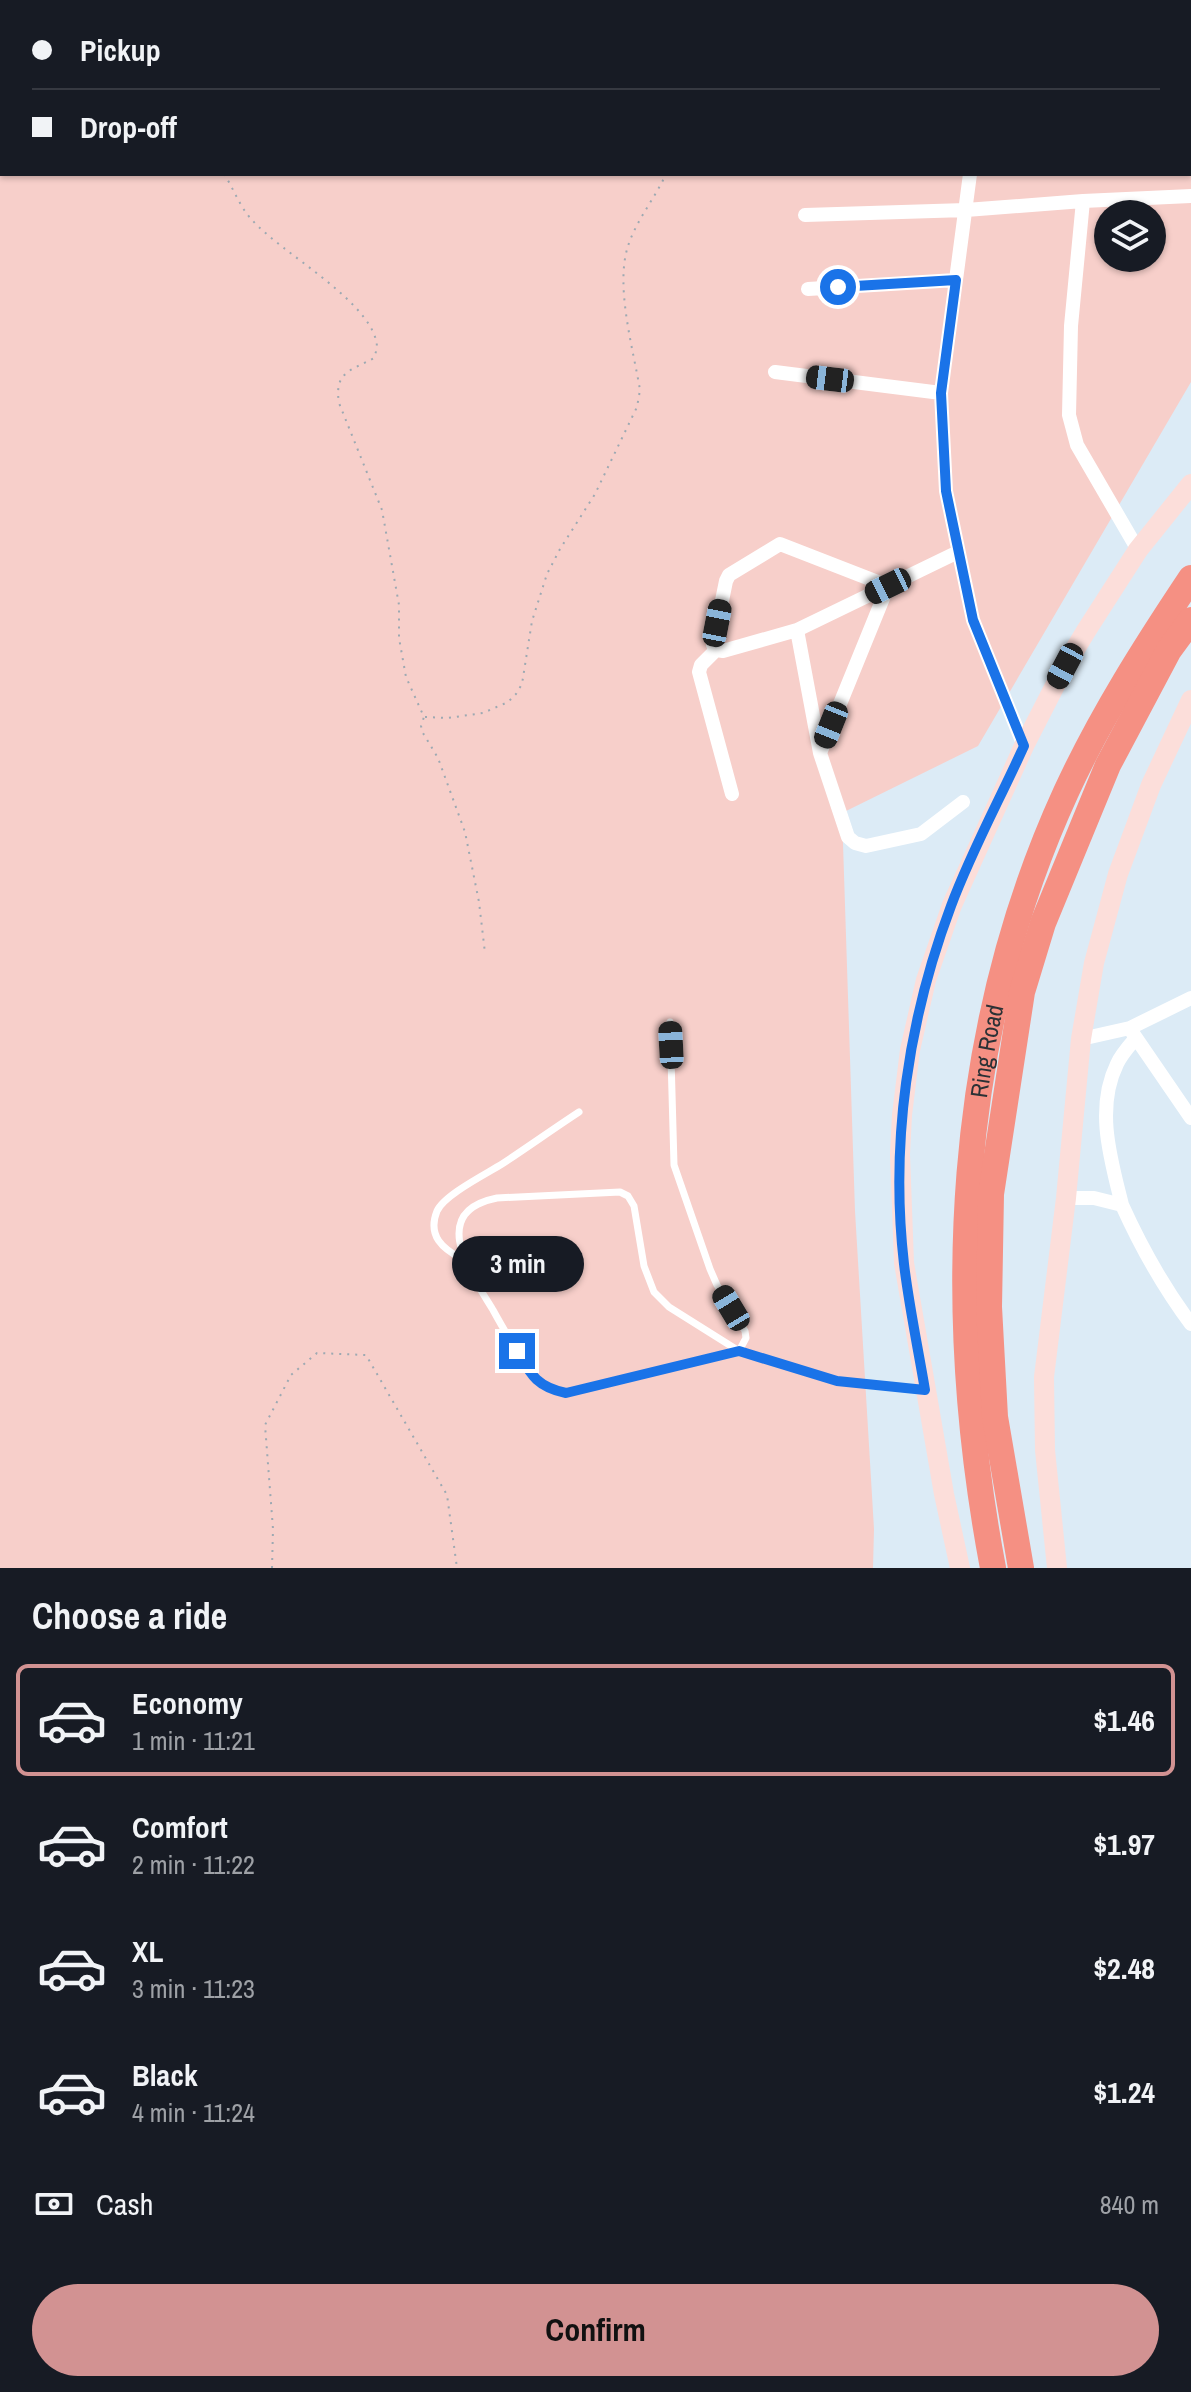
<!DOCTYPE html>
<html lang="en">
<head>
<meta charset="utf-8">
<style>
  body { margin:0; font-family:"Archivo Narrow",sans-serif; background:#20242c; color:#f1f3f6; height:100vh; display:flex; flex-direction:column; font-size:30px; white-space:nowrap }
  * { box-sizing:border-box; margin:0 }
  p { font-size:26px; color:#9ea1a6 }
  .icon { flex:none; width:44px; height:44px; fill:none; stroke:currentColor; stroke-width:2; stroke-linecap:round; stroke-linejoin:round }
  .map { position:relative; height:1568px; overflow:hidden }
  .panel { display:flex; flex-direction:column; background:#171b24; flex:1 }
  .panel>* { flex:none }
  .top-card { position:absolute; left:0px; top:0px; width:1192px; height:176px; box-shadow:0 2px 6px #0004; display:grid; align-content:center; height:176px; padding:0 32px; background:#171b24 }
  .fabs { position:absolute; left:1094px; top:200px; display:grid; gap:16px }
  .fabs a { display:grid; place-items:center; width:72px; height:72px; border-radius:50%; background:#171b24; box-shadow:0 2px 6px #0004; font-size:40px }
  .end { position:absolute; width:36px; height:36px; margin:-18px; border:10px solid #1a73e8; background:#fff; box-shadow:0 0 0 4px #fff }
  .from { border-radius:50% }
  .bubble { position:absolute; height:56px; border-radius:28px; background:#171b24; box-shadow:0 2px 6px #0004; font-size:26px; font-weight:800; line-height:56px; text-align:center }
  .car { position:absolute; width:24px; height:48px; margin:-24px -12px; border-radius:10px; box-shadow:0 0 6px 2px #0007; background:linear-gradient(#222 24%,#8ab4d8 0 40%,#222 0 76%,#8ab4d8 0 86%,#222 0) }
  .top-card b { display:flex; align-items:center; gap:28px; height:76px; font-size:30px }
  .top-card b+b { border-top:2px solid #363941 }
  .top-card i { width:20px; height:20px; background:#f1f3f6 }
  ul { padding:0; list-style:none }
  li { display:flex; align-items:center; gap:24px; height:112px; margin:0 16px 12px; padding:0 16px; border:4px solid transparent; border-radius:12px }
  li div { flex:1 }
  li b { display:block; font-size:30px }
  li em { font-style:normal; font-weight:800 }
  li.active { border-color:#d29292 }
  li>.icon { width:72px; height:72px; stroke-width:1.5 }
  h2 { padding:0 32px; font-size:36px; line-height:96px }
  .pay { display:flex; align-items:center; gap:20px; height:88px; padding:0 32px; font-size:30px }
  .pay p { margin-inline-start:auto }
  .primary-button { display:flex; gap:16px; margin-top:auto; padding:16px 32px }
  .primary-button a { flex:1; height:92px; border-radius:48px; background:#d29292; color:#111; font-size:32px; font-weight:800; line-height:92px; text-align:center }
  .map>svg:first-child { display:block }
  .green { fill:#f7cfca; fill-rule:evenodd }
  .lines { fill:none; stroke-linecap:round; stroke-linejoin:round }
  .path { stroke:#9da9b2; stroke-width:2; stroke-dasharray:2 6; stroke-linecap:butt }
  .lane { stroke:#fff; stroke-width:7 }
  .street { stroke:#fff; stroke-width:14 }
  .secondary { stroke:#fcdeda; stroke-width:20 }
  .highway { stroke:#f59083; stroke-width:26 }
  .route { stroke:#1a73e8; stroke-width:10 }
  .labels { text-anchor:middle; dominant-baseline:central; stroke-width:8; stroke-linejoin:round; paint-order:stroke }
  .street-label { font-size:24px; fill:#2b3135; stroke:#dcebf6 }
</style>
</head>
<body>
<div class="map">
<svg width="1191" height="1568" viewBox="0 0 1191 1568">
  <rect width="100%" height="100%" fill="#dcebf6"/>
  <!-- green -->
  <path class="green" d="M0,0H1191V382L978,746L842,813L855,1211L874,1529L873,1568H0ZM2,2H1190V174H2ZM1108,214H1152V258H1108Z"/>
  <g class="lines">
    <!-- path -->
    <path class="path" d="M652,0L653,2
      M67,2L68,0
      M224,174C234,189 240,208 253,221C282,253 365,298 376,340C378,346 376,352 374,358C350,371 334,372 339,403L382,510L399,605V638L406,677L424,717L421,726L423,733L438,758L465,832L479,902L485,953
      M425,717L448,718L483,713L508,702L516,694L522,684L532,621L547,574L560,549L595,494L637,407L640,390C633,348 615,286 628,246C636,221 655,198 666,174
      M272,1568L273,1529L265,1425L291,1375L317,1353L366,1355L447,1495L457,1568"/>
    <!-- lane -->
    <path class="lane" d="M670,1022L674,1165L710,1269L717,1285L745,1331L746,1338L739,1351L566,1393L543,1386L530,1374C518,1353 505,1332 493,1310C471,1274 427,1212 497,1198L620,1192L628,1196L634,1206L644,1266L654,1292L669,1307L739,1351L837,1381L925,1390
      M462,1259C443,1249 427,1236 437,1211C444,1195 486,1174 502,1164C528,1147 553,1129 579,1112"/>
    <!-- street -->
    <path class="street" d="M855,0V2
      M910,0V2
      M991,2L992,0
      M1163,2V0
      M1190,100H1191
      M970,174L941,393L946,491L973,620L1024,746
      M1083,201L1071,326L1069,415L1077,445L1138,550
      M805,215L966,210L1083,201L1191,196
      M808,289L956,280
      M775,372L941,393
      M797,630L820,753L848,837L855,843L866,846L921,834L963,802
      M716,650L701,665L699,672L732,794
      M820,753L888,586L780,544L729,575L726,581L713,645L716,650L723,651L797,630L958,552
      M1132,1032L1191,1118
      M1081,1039L1130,1028L1191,998
      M1066,1198H1094L1122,1205C1141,1247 1164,1288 1191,1324
      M1122,1205C1111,1160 1095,1109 1117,1064C1121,1055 1129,1046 1135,1039"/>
    <!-- secondary -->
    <path class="secondary" d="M960,1568L944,1494L904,1263L900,1154L902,1115L910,1050L926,980L952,905L1024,746L1065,666L1086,631L1138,550L1191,484
      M1057,1568L1045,1450L1044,1377L1066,1198L1081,1039L1094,963L1118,874L1151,785L1191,700"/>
    <!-- highway -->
    <g class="highway">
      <path id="s1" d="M993,1568C944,1309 955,1034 1066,792C1101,716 1145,647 1191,578"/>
      <path d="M1021,1568L995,1417L989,1307L991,1194L1022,992L1043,923L1108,765L1169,650L1191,620"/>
    </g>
  </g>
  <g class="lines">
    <!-- route -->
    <path class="route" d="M517,1351C531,1375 537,1387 566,1393L739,1351L837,1381L925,1390C918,1348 909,1306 904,1264C890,1143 908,1020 951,906C971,852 1000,799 1024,746L973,620L946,491L941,393L956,280L838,287"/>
  </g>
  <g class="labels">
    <!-- street labels -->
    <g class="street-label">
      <text stroke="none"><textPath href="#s1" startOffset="520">Ring Road</textPath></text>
    </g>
  </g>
</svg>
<div class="fabs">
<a><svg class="icon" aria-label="layers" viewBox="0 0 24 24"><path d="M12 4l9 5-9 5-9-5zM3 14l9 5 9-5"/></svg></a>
</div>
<i class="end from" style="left:838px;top:287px"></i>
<i class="end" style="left:517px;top:1351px"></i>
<div class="bubble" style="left:452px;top:1236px;width:132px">3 min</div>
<i class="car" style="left:830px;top:379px;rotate:277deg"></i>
<i class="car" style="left:888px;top:586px;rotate:244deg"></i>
<i class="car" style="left:717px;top:623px;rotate:11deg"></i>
<i class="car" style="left:1065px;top:666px;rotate:208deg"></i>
<i class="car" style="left:831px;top:725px;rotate:202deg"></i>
<i class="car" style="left:671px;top:1045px;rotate:357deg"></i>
<i class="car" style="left:731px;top:1308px;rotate:329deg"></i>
<div class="top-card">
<b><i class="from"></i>Pickup</b>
<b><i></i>Drop-off</b>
</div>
</div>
<section class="panel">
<h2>Choose a ride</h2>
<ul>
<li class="active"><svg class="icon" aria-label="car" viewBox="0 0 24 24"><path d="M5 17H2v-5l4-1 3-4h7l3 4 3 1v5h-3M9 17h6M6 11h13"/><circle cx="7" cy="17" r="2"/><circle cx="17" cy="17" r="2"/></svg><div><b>Economy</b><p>1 min · 11:21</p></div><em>$1.46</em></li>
<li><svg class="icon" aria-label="car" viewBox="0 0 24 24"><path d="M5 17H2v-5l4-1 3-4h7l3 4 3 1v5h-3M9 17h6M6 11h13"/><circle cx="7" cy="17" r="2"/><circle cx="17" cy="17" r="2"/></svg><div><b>Comfort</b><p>2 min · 11:22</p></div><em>$1.97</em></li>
<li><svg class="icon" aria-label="car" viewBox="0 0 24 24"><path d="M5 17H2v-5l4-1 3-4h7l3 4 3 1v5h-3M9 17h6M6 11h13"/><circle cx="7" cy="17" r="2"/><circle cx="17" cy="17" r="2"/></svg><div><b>XL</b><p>3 min · 11:23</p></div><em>$2.48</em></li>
<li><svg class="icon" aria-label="car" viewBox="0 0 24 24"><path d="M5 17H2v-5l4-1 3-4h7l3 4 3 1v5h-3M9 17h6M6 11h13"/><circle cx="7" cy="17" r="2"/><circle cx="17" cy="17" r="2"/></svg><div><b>Black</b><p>4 min · 11:24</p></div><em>$1.24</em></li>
</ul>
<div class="pay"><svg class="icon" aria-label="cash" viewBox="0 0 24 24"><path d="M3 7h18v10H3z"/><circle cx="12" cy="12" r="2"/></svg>Cash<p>840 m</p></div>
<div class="primary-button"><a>Confirm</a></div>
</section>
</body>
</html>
